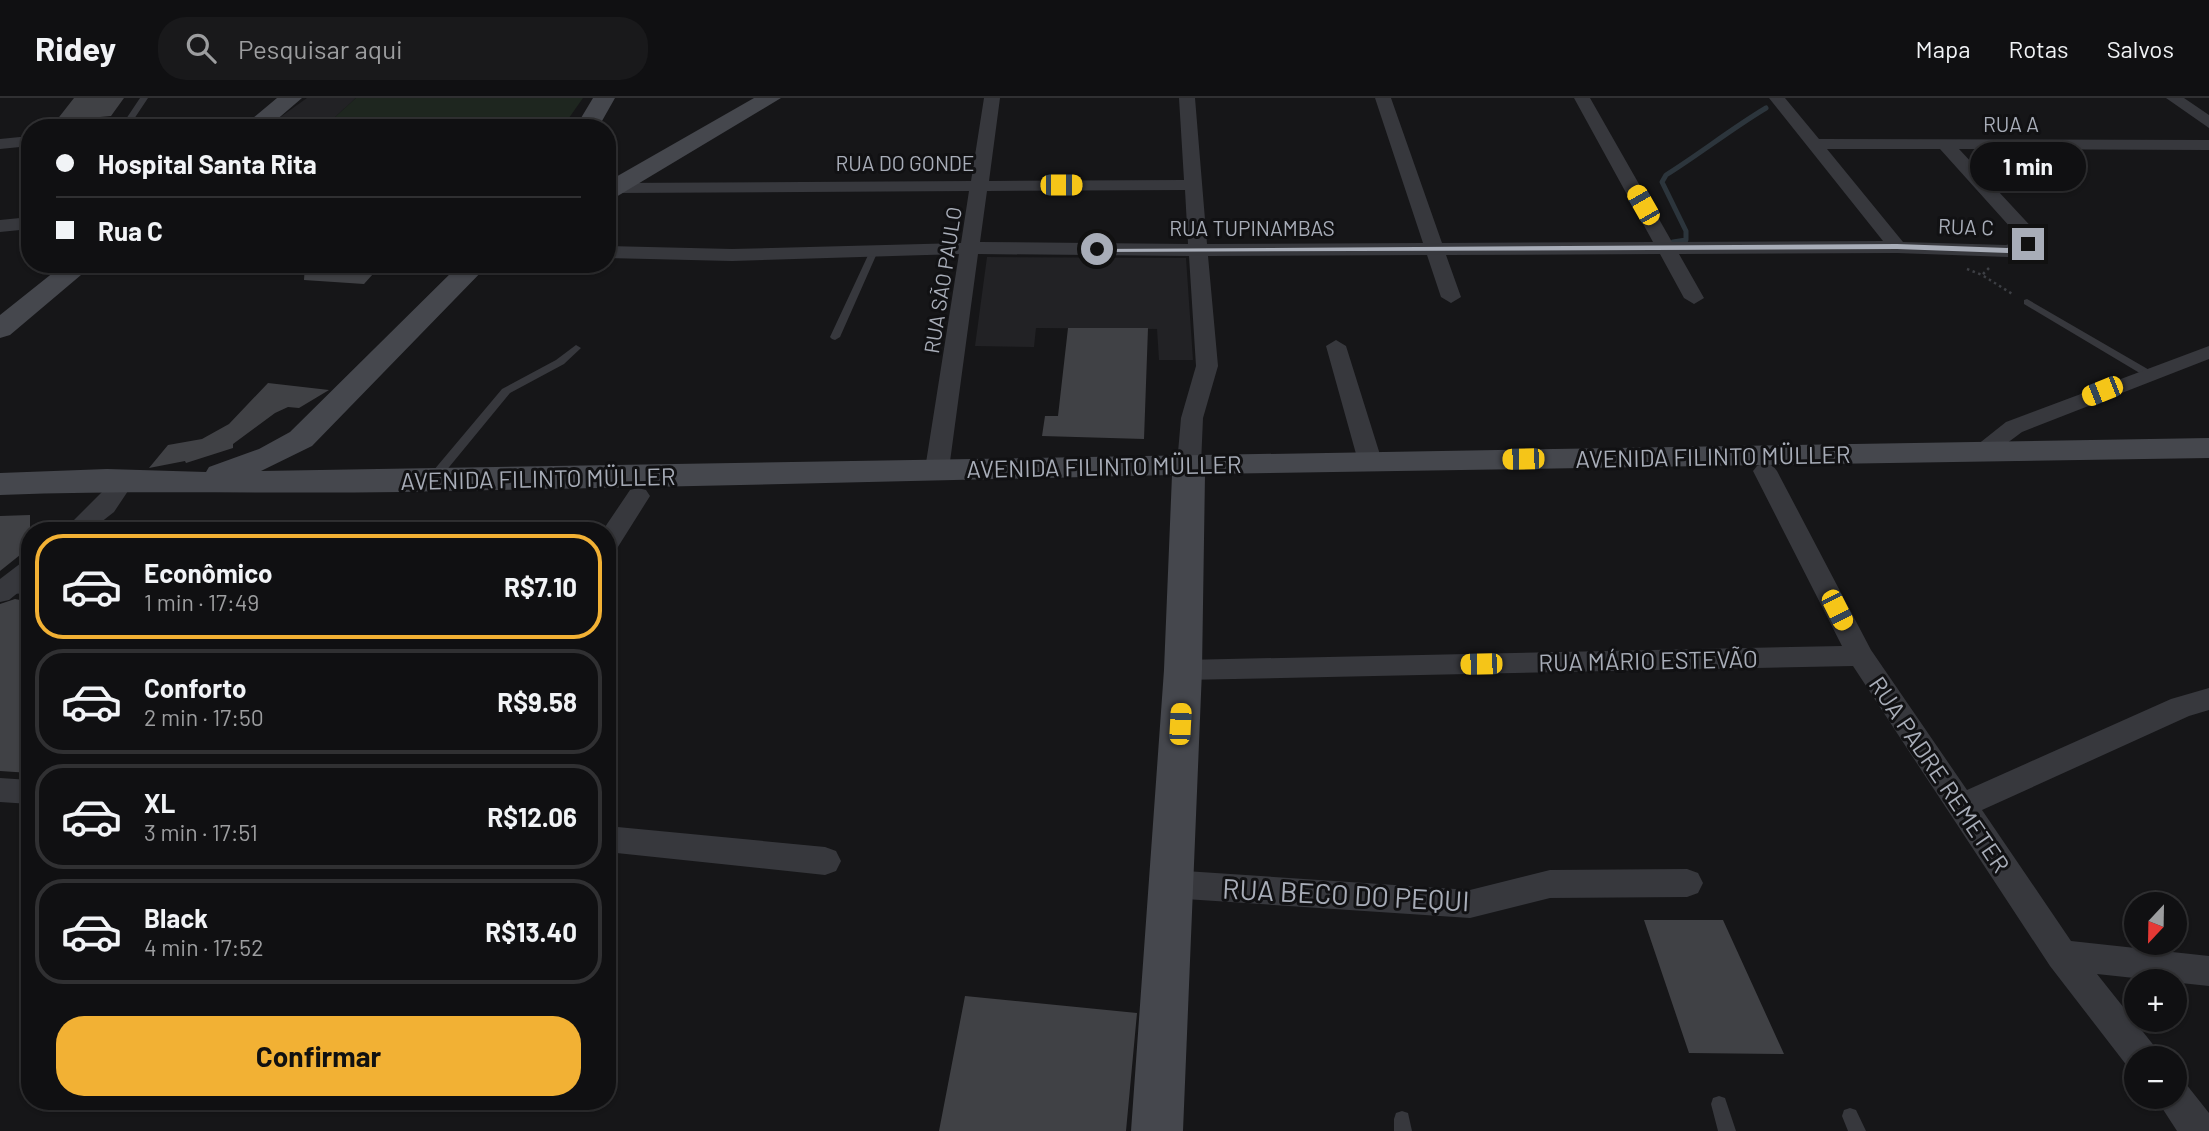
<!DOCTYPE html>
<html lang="pt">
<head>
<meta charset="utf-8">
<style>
  body { margin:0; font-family:Barlow,sans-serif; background:#19191b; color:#f1f3f6; height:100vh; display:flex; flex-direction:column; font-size:26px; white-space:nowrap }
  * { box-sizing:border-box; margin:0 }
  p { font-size:23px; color:#9c9d9f }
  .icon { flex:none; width:38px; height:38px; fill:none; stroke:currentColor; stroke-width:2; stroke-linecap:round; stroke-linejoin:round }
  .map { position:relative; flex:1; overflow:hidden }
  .details { position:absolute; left:21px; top:424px; width:595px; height:588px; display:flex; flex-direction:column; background:#101012; border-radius:28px; box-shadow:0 2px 5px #0004,0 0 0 2px #303032 }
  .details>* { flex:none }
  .guide { position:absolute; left:21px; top:21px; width:595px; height:154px; border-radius:28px; box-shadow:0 2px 5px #0004,0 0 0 2px #303032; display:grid; align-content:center; height:154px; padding:0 35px; background:#101012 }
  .needle { width:46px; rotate:202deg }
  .fabs { position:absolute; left:2124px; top:794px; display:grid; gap:14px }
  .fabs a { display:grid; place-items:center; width:63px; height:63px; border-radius:50%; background:#101012; box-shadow:0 2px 5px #0004,0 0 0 2px #303032; font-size:35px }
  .end { position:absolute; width:32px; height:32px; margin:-16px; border:9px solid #a8adb8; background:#111; box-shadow:0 0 0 4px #111 }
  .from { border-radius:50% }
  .bubble { position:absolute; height:49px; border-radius:24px; background:#101012; box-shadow:0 2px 5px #0004,0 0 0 2px #303032; font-size:23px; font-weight:700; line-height:49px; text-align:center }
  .car { position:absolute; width:21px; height:42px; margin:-21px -10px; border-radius:9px; box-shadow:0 0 5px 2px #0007; background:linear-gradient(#f5c518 24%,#345 0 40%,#f5c518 0 76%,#345 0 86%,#f5c518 0) }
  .guide b { display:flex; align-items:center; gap:24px; height:66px; font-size:26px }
  .guide b+b { border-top:2px solid #303032 }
  .guide i { width:18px; height:18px; background:#f1f3f6 }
  ul { padding:12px 0 0; list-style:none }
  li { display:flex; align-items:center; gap:21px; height:105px; margin:0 14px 10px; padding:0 21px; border:4px solid #303032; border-radius:28px }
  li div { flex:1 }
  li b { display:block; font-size:26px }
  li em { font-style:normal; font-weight:700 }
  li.on { border-color:#f2b134 }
  li>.icon { width:63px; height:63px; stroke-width:1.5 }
  .button { display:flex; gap:14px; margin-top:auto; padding:14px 35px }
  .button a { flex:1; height:80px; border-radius:28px; background:#f2b134; color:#111; font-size:28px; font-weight:700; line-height:80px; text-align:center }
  header { display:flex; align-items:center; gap:42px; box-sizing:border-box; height:98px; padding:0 35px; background:#101012; border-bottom:2px solid #303032 }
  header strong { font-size:33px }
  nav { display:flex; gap:38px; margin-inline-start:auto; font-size:24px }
  .search { width:490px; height:63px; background:#19191b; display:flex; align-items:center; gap:18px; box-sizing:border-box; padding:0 24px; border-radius:28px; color:#9c9d9f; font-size:26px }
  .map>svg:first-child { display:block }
  .built { fill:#222225 }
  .green { fill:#1e261f }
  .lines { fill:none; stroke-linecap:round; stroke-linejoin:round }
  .stream { stroke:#2c353c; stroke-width:5 }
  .building { fill:#404145 }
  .path { stroke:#3d3f44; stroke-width:2.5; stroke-dasharray:2.5 3.5; stroke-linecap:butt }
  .lane { fill:#37383d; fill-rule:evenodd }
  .street { fill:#37383d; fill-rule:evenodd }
  .secondary { fill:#45474d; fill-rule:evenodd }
  .route { fill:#a8adb8 }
  .labels { text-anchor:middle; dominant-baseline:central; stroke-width:6; stroke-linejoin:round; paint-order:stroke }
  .far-street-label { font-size:21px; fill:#a8adb8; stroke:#111113 }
  .street-label { font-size:24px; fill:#a8adb8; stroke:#111113 }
  .near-street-label { font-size:28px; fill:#a8adb8; stroke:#111113 }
</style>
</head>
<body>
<header>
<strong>Ridey</strong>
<div class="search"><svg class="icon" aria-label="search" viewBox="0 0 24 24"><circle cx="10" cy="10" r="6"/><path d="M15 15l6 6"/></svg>Pesquisar aqui</div>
<nav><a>Mapa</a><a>Rotas</a><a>Salvos</a></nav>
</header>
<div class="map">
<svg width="2209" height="1033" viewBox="0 0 2209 1033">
  <rect width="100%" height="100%" fill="#161618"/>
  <!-- built -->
  <path class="built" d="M307,0H356L323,30H265Z
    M987,159L1186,160L1193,262H1159L1157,231L1036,230L1034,249L975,248Z"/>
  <!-- green -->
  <path class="green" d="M356,0H583L564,27L323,30Z"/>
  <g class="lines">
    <!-- stream -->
    <path class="stream" d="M1673,144L1686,142V133L1662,84L1666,77C1701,55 1731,31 1766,10"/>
  </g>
  <!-- building -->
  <path class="building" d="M74,0H124L111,18L56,23Z
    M305,166H382L364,186L304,182Z
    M1068,230H1148L1144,341L1042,338L1045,318H1058Z
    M268,285L329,292L299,310L288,309L275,315L233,346V350L186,365L185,363L149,370L168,347L202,341L229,326Z
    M30,417V449L0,473V418Z
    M15,501L30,504V675L0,673V506Z
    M1644,822H1723L1784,956L1689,955Z
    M965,898L1137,915L1126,1033H939Z"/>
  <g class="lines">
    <!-- path -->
    <path class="path" d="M1989,170L1982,177L2014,197
      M1967,171L1982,177"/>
    <!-- lane -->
    <path class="lane" d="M140,0H148L128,30H120Z
      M874,150L878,153L840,239L835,242L832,241L830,239L870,153Z
      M2027,201L2151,273L2152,275L2147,278L2143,277L2024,206V202Z
      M576,247L581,250L564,266L510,295L436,385H428L426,382L428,379L502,291L556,262Z
      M4,488H30V496L0,495V489Z
      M1719,998L1725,1000L1736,1033H1718L1711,1006L1713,1000Z
      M1850,1010L1856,1012L1866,1033H1848L1842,1018L1844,1012Z
      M1402,1013L1408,1015L1412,1033H1394V1021L1396,1015Z"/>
    <!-- street -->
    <path class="street" d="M984,0H1000L989,83L1184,82L1179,0H1195L1207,146L1423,145L1375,0H1391L1442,145L1653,144L1574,0H1590L1672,144L1883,143L1769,0H1785L1819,41L2209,42V52L1959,51L2037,135L2039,139L2035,150L2008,159L1897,155L1679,156L1704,200L1694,206L1684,200L1660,156L1446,157L1461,199L1451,205L1441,199L1427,157L1208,158L1218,268L1203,320L1201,366L1197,371H1181L1177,366L1181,320L1196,268L1189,158L978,156L949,371L945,376H929L925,371L959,156L732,163L607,160V148L732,151L961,145L969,93L615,95L609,94L607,88L615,85L971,83ZM1827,51H1940L2020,140V143L2006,147L1903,144ZM1185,92L1188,146L980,144L987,93Z
      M2166,0H2184L2209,17V30Z
      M30,38V48L0,51V41Z
      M30,119V131L0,134V122Z
      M1336,242L1346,248L1382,363L1378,368H1362L1358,363L1326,248Z
      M2209,248V261L2022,334L1987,360H1971L1967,355L2006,324Z
      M1765,365L1773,368L1777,373L1871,552L1967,692L2171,601L2209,590V612L2189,618L1982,712L2071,843L2209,858V888L2097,876L2155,949L2160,961H2137V976L2131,973L2050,868L1853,568L1183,582L1173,579L1169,572L1173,565L1183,562L1842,548L1753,373L1757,368Z
      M107,374L115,377L128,393L114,414L91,432H64L103,393L95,382L99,377Z
      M638,390L646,392L650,398L616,452L607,455V432H603L630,392Z
      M30,462V485L9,502L0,504V481L21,465Z
      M0,680L30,682V706L0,704Z
      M607,728L825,749L836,753L841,763L836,773L825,777L607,754Z
      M1687,771L1698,775L1703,785L1698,795L1687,799L1550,800L1470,820L1170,800L1159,796L1154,786L1159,776L1170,772L1470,792L1550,772Z
      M2175,982L2186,986L2209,1015V1033H2177L2155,999H2175Z"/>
    <!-- secondary -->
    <path class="secondary" d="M277,0H302L267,30H241Z
      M593,0H615L598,30H575Z
      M754,0H781L616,99L607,101V84Z
      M64,166H94L10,237L0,240V217Z
      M460,166H489L312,348L261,373L2209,340V360L1205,376L1202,572L1183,1033H1131L1164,572L1172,377C915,383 658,389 401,394C267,396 133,392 0,397V375L107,371L206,374L209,369L259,351L290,334Z"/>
  </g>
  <!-- route -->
  <path class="route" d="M2025,145L2032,146L2008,155L1897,151L1097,154L1093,151L1897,146L2007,150Z"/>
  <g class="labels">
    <!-- far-street labels -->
    <g class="far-street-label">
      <text x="2011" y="25">RUA A</text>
      <text x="905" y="64">RUA DO GONDE</text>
      <text transform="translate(1966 128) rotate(2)">RUA C</text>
      <text x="1252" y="129">RUA TUPINAMBAS</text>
      <text transform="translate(942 182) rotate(-81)">RUA SÃO PAULO</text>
    </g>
    <!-- street labels -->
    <g class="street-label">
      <text transform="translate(1713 358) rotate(-1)">AVENIDA FILINTO MÜLLER</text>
      <text transform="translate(1104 368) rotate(-1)">AVENIDA FILINTO MÜLLER</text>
      <text transform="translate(538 380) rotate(-1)">AVENIDA FILINTO MÜLLER</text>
      <text transform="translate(1648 562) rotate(-1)">RUA MÁRIO ESTEVÃO</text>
      <text transform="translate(1940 676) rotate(56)">RUA PADRE REMETER</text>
    </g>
    <!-- near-street labels -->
    <g class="near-street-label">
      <text transform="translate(1346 796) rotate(3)">RUA BECO DO PEQUI</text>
    </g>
  </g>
</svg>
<div class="fabs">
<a><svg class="needle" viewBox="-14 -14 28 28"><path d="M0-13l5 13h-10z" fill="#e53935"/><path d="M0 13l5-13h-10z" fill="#9c9d9f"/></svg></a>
<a>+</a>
<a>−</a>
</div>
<i class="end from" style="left:1097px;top:151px"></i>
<i class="end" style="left:2028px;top:146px"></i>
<div class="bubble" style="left:1970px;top:44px;width:116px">1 min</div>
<i class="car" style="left:1061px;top:87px;rotate:90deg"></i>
<i class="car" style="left:1643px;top:107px;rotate:330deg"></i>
<i class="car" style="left:2102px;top:293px;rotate:248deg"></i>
<i class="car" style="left:1523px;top:361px;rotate:269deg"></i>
<i class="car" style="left:1837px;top:512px;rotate:153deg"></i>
<i class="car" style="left:1481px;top:566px;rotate:269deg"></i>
<i class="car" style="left:1180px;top:626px;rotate:3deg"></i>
<div class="guide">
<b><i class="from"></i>Hospital Santa Rita</b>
<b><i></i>Rua C</b>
</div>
<section class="details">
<ul>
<li class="on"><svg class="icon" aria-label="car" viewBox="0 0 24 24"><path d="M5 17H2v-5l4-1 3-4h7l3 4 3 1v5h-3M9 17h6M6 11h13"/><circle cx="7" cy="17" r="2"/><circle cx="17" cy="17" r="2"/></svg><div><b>Econômico</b><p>1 min · 17:49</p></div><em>R$7.10</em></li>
<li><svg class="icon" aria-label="car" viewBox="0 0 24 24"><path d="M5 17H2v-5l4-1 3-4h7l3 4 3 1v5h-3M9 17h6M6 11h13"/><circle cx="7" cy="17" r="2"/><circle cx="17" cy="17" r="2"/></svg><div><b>Conforto</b><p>2 min · 17:50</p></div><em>R$9.58</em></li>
<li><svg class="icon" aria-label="car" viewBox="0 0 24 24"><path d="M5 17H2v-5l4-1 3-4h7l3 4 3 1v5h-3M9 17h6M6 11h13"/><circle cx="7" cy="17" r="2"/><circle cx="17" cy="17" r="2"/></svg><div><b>XL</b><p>3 min · 17:51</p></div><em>R$12.06</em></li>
<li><svg class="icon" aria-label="car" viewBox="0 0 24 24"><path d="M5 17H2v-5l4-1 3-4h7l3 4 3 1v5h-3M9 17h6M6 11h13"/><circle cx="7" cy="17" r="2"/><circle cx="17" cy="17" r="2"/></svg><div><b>Black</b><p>4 min · 17:52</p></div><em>R$13.40</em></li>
</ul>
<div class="button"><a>Confirmar</a></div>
</section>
</div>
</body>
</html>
